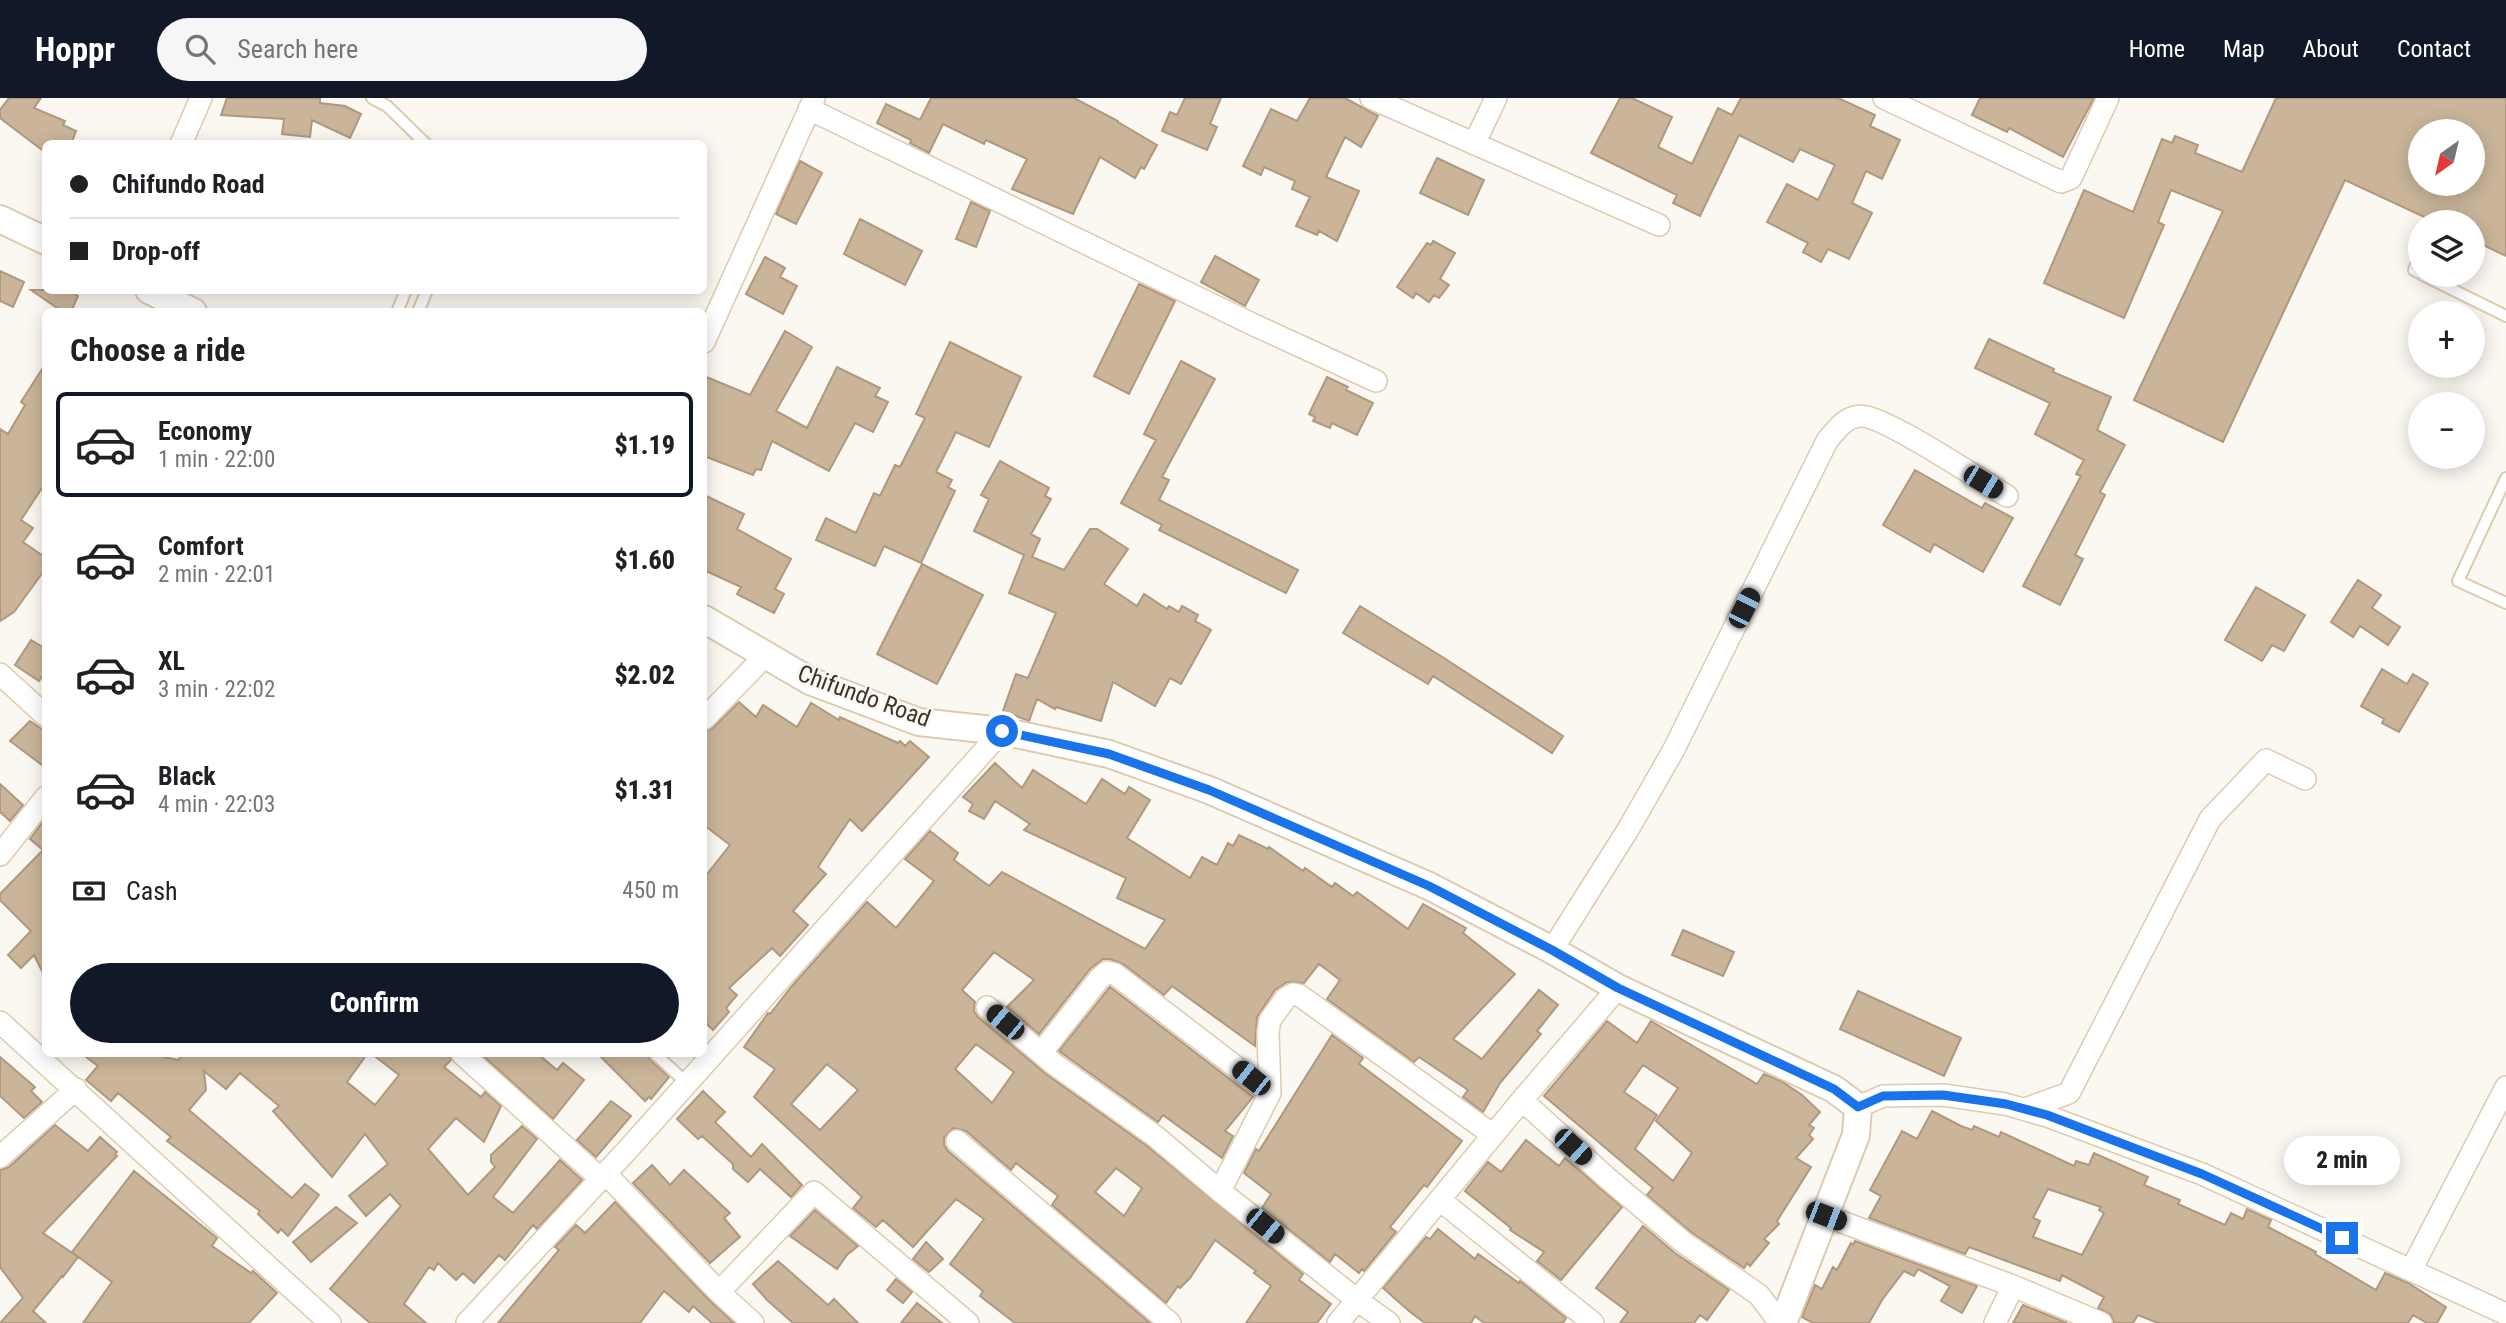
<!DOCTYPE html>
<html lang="en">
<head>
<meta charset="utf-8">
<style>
  body { margin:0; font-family:"Roboto Condensed",sans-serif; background:#f6f6f6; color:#202124; height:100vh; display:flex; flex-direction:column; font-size:26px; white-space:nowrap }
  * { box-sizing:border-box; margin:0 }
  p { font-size:23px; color:#757577 }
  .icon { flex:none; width:38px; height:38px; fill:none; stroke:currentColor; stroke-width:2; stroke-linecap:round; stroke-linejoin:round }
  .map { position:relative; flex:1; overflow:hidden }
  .side { position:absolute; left:42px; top:210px; width:665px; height:749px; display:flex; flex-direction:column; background:#fff; border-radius:10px; box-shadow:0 4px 18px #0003 }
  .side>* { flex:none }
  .guide { position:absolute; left:42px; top:42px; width:665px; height:154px; border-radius:10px; box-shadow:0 4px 18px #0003; display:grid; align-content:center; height:154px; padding:0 28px; background:#fff }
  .needle { width:46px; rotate:214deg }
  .buttons { position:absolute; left:2408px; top:21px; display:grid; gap:14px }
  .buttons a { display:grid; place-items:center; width:77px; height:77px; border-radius:50%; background:#fff; box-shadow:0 4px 18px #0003; font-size:35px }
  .end { position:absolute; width:32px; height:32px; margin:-16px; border:9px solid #1a73e8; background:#fff; box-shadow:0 0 0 4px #fff }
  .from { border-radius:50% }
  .bubble { position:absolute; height:49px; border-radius:24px; background:#fff; box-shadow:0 4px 18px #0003; font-size:23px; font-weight:800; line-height:49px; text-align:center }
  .car { position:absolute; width:21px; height:42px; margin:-21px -10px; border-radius:9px; box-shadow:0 0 5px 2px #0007; background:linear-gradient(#222 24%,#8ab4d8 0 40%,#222 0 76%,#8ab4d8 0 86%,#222 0) }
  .guide b { display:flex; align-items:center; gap:24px; height:66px; font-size:26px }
  .guide b+b { border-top:2px solid #e0e0e0 }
  .guide i { width:18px; height:18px; background:#202124 }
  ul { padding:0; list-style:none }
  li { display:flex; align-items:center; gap:21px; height:105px; margin:0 14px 10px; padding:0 14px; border:4px solid transparent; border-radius:10px }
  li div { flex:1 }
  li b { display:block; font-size:26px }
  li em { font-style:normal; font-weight:800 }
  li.on { border-color:#111827 }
  li>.icon { width:63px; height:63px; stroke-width:1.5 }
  h2 { padding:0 28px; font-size:32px; line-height:84px }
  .pay { display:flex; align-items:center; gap:18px; height:77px; padding:0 28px; font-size:26px }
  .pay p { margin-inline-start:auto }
  .button { display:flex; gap:14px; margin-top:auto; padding:14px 28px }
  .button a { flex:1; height:80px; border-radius:42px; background:#111827; color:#fff; font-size:28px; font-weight:800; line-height:80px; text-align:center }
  header { display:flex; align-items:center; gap:42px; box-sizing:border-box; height:98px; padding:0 35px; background:#111827; color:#fff }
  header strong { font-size:33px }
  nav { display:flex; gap:38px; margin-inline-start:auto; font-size:24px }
  .search { width:490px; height:63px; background:#f6f6f6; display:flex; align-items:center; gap:18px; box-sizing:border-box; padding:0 24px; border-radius:38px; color:#757577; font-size:26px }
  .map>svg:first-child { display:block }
  .building { fill:#cab59a; stroke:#ae997f; stroke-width:2; fill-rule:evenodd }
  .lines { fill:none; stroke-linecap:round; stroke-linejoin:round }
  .service-casing { stroke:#dfcaae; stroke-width:14 }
  .minor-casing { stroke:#dfcaae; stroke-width:24 }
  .tertiary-casing { stroke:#dfcaae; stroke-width:30 }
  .service { stroke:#fff; stroke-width:10 }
  .minor { stroke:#fff; stroke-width:21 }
  .tertiary { stroke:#fff; stroke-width:26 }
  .route { stroke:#1a73e8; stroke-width:9 }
  .labels { text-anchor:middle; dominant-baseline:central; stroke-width:5; stroke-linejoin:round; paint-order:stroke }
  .street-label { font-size:24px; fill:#3c3429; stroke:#fbf7f1 }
</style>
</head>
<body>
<header>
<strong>Hoppr</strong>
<div class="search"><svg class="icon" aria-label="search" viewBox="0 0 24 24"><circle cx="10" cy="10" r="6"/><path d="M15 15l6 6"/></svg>Search here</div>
<nav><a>Home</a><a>Map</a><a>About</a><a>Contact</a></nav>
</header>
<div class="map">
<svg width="2506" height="1225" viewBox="0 0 2506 1225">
  <rect width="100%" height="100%" fill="#fbf7f1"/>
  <!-- building -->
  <path class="building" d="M9,0H41L34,10L65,23L63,27L76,33L71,46H46V55L0,20V12Z
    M227,0H320V5L345,8L361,16L350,40L312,22L310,39L282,36L284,21L221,17Z
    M931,0H1074L1118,23V24L1157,47L1144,71L1141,69L1135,80L1100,59L1073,116L1012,91L1027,61L986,42L984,46L943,26L929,55L910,45L911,42L877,25L886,6L920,22Z
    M1185,0H1221L1210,26L1217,29L1207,52L1162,33L1170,14L1177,17Z
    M1310,0H1345L1378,18L1361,49L1345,39L1326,79L1359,93L1337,143L1319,133L1317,137L1296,128L1310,99L1292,91L1295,83L1264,69L1261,77L1243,68L1271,11L1297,23Z
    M1620,0H1632L1672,19L1658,49L1692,66L1718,10L1732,17L1741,0H1838L1875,17L1870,28L1900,42L1882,81L1866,73L1852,105L1872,115L1849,161L1828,151L1821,164L1803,154L1808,145L1767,124L1787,86L1818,102L1835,67L1800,51L1793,64L1739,37L1700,118L1673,105L1677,97L1591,55Z
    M1980,0H2094L2063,59L2009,30L2007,34L1972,17Z
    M2276,0H2506V158L2473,142V124H2435L2345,82L2223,344L2134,302L2223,113L2171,92L2158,124L2164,127L2124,220L2044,185L2084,92L2133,114L2162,41L2172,45L2175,38L2198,47L2195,55L2242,74ZM2420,33H2473V86H2420Z
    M1437,60L1484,82L1468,117L1420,95Z
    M800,63L822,75L796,126L776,116Z
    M971,104L990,113L976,149L956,141Z
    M860,121L922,153L905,187L844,156Z
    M1433,143L1455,155L1440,181L1449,187L1439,200L1434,197L1429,204L1416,195L1413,200L1397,189L1427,145L1431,147Z
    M1215,158L1259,182L1245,208L1201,184Z
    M765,159L785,170L780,179L797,188L783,216L746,196Z
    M0,173L24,184L13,209L0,203Z
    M1139,186L1175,203L1129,296L1094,278Z
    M31,192H67L78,198L71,214H63Z
    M785,233L812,249L776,313L807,330L837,269L880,290L875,298L888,304L873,334L855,325L829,373L772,343L761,372L756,371L753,377L704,358V278L750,297Z
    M1989,241L2054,271L2053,274L2111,299L2097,332L2125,347L2100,394L2105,397L2075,457L2083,461L2060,507L2023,488L2081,378L2076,376L2084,362L2035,336L2050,305L1975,270Z
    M950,244L1021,279L989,349L956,334L936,374L952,382L948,389L955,393L921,465L884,448L875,468L816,442L826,420L856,435L874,395L880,398L895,367L900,369L925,320L916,316Z
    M1181,263L1215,281L1162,379L1169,382L1159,402L1298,472L1286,495L1159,432L1162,427L1121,405L1156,342L1144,336Z
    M46,265V384L21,422L33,430L23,444L46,460V470L14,514L0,523V331L8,336L25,307L21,304Z
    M1327,279L1348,289L1346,292L1373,305L1357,337L1332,325L1330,330L1313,323L1315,319L1309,316Z
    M1000,363L1049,390L1045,398L1051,401L1031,436L1040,441L1032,459L1064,472L1090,431H1097L1128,451L1104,486L1137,508L1144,496L1167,511L1169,508L1179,514L1182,508L1198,517L1195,523L1211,532L1181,586L1170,580L1155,608L1113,584L1101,623L1056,609L1055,611L1037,601L1029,623L1003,613L1016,576L1028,580L1056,515L1009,495L1024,457L974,433L989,401L981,397Z
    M1915,372L1982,410L1985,405L2013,420L1983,474L1934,446L1930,454L1883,427Z
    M704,397L744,416L737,431L791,461L775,491L784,496L774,515L737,496L741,489L704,472Z
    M922,466L983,497L937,586L877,556Z
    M2358,482L2381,497L2372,510L2400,529L2388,547L2360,528L2353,539L2331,524Z
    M2256,489L2305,517L2284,553L2272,547L2262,563L2225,542Z
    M1360,508L1444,560L1563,638L1552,655L1433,578L1428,586L1343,535Z
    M31,542L46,551V572L39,583L15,567Z
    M2382,571L2407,586L2413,576L2428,585L2399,634L2382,625L2384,621L2361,608Z
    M739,604L756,619L763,607L797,629L811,605L839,622L840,619L898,645L900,643L905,648L910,643L929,659L862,733L850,721L818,769L826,776L793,813L808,827L780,858L772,850L729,890L737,897L726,910L729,914L713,932L704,923V780L730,747L704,727V634L713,630Z
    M30,623L46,634V670L10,643Z
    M995,665L1022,690L1033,672L1086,706L1102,681L1125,696L1129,689L1150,702L1127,740L1190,780L1202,759L1217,767L1228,745L1233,748L1239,737L1268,751L1269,749L1303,773L1305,770L1332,789L1335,785L1353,798L1357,794L1408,831L1423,806L1466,830L1463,835L1515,876L1453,941L1482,961L1539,892L1558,907L1537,933L1541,936L1500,985L1483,1014L1463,999L1468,992L1419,959L1414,964L1327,901L1340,882L1319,866L1304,885L1287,884L1275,892L1257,919L1255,948L1172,888L1164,897L1123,866L1110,861H1103L1090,871L1039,936L1007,909L1034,882L994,854L962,892L975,904L974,913L978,919L1046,976L1147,1048L1303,1176L1299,1182L1331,1206L1317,1225H1246L1271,1188L1254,1175L1256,1173L1215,1142L1190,1180L1180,1190L1178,1188L1166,1205L1052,1107L1058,1098L1016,1065L1011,1072L966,1033L953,1030L944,1040V1047L948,1053L1150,1225H1015L980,1198L983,1193L950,1166L984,1121L956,1101L913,1149L883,1122L876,1129L853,1110L862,1099L754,999L775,971L744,949L768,915L770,916L792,888L867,804L896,830L934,783L905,761L930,733L958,755L954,762L989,788L1002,774L1145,851L1165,822L1117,800L1126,780L1024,732L1030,726L995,703L984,721L969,713L973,706L963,699ZM976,946L1014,974L992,1005L955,971ZM827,966L858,992L820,1032L791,1006ZM1116,1070L1142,1090L1124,1118L1095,1094Z
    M0,686L23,707L10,723L0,714Z
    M42,725L46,728V881L34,857L21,870L8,857L31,833L0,802V796L43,752L30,741Z
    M1683,832L1734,854L1723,878L1672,857Z
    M1110,889L1253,999L1225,1033L1233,1038L1222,1060L1163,1017L1158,1024L1059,953Z
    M1858,893L1961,940L1944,978L1840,931Z
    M1607,923L1637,945L1651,923L1757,986L1764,976L1781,983L1802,997L1820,1014L1809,1027L1814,1030L1809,1037L1813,1041L1796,1060L1811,1069L1777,1123L1779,1126L1764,1141L1769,1145L1750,1168L1747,1165L1744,1170L1691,1134L1647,1097L1653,1090L1544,998ZM1643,967L1678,990L1656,1023L1692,1055L1673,1083L1635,1051L1657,1017L1624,994Z
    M1332,937L1363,960L1359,966L1462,1043L1427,1089L1424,1087L1390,1129L1396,1134L1364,1173L1362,1171L1359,1175L1335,1156L1330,1164L1262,1110L1271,1096L1244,1075L1256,1051L1259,1053Z
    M82,956H151L178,962L184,956H367L347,984L375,1007L399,977L372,956H449L451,962L444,969L481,999L485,994L501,1008L484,1044L456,1020L428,1051L468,1097L495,1069L491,1064V1057L522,1028L537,1041L493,1099L513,1115L560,1062L582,1082L537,1131L533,1127L505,1162L499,1157L474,1185L463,1175L456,1182L438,1165L434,1172L429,1169L404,1206L426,1225H370L330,1191L401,1108L390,1096L366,1118L349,1098L388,1066L365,1036L332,1079L273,1013L279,1008L240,975L226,991L204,973L206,992L189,1012L292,1100L305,1086L319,1097L288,1138L281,1131L278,1135L258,1116L260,1113L167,1043L171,1039L118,995L111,1003L86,982L98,968Z
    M481,956H538L557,972L563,965L584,982L553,1021Z
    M598,956H645L669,979L651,1001L649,999L645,1003Z
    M0,959L35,989L31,993L42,1004L24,1020L0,998Z
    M703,993L725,1014L715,1024L751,1059L762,1046L802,1087L791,1099L760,1071L748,1084L733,1071V1066L702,1038L698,1041L677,1021Z
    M611,1003L631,1018L596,1059L577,1042Z
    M1932,1013L1961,1028L1972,1032L1974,1028L1999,1039L2001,1034L2074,1068L2076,1063L2089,1067L2094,1055L2148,1079L2144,1087L2180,1102L2178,1106L2225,1127L2231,1115L2243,1121L2247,1111L2271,1122L2268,1129L2316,1154L2315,1156L2376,1192L2385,1175L2408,1185L2446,1209L2437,1225H2427L2413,1217L2408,1225H2158L2138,1217L2133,1225H2114L2111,1217L2098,1210L2104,1199L2062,1177L2060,1183L1969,1149L1965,1156L1869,1120L1881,1098L1870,1092L1902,1033L1917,1041ZM2048,1091L2101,1109L2099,1112L2104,1115L2082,1157L2033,1139L2040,1123L2033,1120Z
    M55,1027L88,1053L100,1039L117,1054L115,1057L117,1058L43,1135L78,1159L63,1179L62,1178L33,1213L46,1225H0L23,1200L0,1169V1072L9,1069Z
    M1526,1042L1559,1068L1565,1060L1622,1109L1561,1182L1537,1163L1544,1154L1510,1132L1511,1130L1465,1093L1488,1064L1501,1074Z
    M652,1067L670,1087L684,1072L730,1115L724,1120L740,1139L710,1165L633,1085Z
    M134,1073L217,1140L212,1148L251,1175L253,1173L277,1195L249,1225H83L112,1184L72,1154Z
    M615,1104L710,1203L734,1225H712L693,1208L689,1214L664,1193L640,1225H498L559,1152L555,1149L576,1127L585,1135Z
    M336,1109L357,1125L311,1164L293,1144Z
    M815,1112L858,1148L847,1157L837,1171L790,1138Z
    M1643,1128L1675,1155L1729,1192L1707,1222L1700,1217L1694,1225H1620L1628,1214L1596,1190Z
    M1438,1131L1475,1161L1478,1156L1519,1185L1520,1183L1566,1220L1563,1225H1484L1475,1218L1471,1225H1425L1409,1213L1383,1190L1426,1139L1430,1141Z
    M1855,1143L1977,1188L1962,1215L1941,1203L1950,1188L1918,1171L1914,1178L1904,1173L1882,1202L1869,1225H1813L1802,1219L1815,1187L1822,1191L1833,1169L1837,1172L1851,1145L1853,1147Z
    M926,1144L943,1161L929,1174L913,1161Z
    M778,1163L828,1207L834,1201L858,1225H793L767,1202L753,1186Z
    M896,1181L912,1194L903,1205L887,1192Z
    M917,1205L942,1225H901Z
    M2023,1207L2067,1225H2013Z"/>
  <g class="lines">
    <!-- service casing -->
    <g class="service-casing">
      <path id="service" d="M372,0L387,8L426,46
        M2420,156L2414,172L2420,175
        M2423,177L2506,218
        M397,214L406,192
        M418,214L427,192
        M2506,380L2458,483L2506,505
        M655,956L687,985"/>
    </g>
    <!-- minor casing -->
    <g class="minor-casing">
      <path id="minor" d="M1371,0L1659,127
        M1884,0L2061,84L2071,80L2108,0
        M809,11L1252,226L1376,283
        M181,46L201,0
        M1474,46L1496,0
        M704,244L814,1
        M0,576L46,618
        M704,621L765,558
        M0,757L46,699
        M1552,852L1629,730L1673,653L1827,343C1836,332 1845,319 1860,318C1882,316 1982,383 2007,398
        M987,909L1054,966L1155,1038L1220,1093L1357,1202L1389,1225
        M0,924L330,1225
        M1041,955L1099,881L1107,874L1115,876L1270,995
        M462,956L601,1081
        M1522,1002L1606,1079L1683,1144L1759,1197L1780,1225
        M1858,1009L1883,998L1943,997L2005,1006L2047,1018L2202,1076L2506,1216
        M2025,1011L2069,995L2210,721L2266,662L2305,681
        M957,1043L1170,1225
        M0,1059L76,991
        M606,1076L719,1194L753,1225
        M1220,1093L1270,995L1268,934L1270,922L1286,900L1293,896L1299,897L1493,1037
        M1440,1102L1593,1225
        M1826,1118L2013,1188L2101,1225
        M2411,1172L2506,989
        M719,1194L814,1094L968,1225
        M467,1225L631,1048L1002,633
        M1338,1225L1522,1002L1618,890
        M1995,1225L2013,1188"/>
    </g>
    <!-- tertiary casing -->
    <g class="tertiary-casing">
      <path id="tertiary" d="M0,121L46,143
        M149,192L193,214
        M704,521L810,583L919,624L1002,633L1109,656L1209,692L1429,788L1552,852L1618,890L1834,991L1858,1009L1856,1037L1783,1225"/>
    </g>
    <!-- service -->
    <use href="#service" class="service"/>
    <!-- minor -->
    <use href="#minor" class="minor"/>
    <!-- tertiary -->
    <use href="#tertiary" class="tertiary"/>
  </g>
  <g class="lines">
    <!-- route -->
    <path class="route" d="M1002,633L1109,656L1209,692L1429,788L1552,852L1618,890L1834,991L1858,1009L1883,998L1943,997L2006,1006L2047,1017L2202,1076L2342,1140"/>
  </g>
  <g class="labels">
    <!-- street labels -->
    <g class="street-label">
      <text transform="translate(864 598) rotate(20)">Chifundo Road</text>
    </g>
  </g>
</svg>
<div class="buttons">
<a><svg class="needle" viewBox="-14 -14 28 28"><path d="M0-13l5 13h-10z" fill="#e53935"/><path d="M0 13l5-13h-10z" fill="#757577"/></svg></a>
<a><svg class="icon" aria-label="layers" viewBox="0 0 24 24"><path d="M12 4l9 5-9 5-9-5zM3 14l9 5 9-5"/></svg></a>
<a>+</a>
<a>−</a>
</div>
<i class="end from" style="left:1002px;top:633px"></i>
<i class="end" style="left:2342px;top:1140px"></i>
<div class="bubble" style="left:2284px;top:1038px;width:116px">2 min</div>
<i class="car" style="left:1983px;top:384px;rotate:121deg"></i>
<i class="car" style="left:1744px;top:510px;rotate:27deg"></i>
<i class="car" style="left:1005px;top:924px;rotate:310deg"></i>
<i class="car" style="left:1251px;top:980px;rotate:308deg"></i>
<i class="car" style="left:1573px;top:1049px;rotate:132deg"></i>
<i class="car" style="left:1826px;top:1118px;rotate:111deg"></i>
<i class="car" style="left:1265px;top:1128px;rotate:129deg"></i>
<div class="guide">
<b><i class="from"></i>Chifundo Road</b>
<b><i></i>Drop-off</b>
</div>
<section class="side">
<h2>Choose a ride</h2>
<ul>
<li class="on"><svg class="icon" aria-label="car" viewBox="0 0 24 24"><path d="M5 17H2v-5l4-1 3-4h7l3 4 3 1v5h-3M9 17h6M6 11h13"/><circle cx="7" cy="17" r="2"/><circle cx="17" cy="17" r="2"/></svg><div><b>Economy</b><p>1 min · 22:00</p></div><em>$1.19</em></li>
<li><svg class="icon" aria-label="car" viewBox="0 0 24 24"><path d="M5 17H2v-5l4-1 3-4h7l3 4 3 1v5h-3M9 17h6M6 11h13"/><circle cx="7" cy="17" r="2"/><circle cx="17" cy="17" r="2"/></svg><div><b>Comfort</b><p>2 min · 22:01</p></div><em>$1.60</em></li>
<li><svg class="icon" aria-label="car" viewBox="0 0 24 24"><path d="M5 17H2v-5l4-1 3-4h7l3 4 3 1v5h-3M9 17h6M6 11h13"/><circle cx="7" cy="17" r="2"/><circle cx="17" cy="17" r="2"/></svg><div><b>XL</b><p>3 min · 22:02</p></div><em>$2.02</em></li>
<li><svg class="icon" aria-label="car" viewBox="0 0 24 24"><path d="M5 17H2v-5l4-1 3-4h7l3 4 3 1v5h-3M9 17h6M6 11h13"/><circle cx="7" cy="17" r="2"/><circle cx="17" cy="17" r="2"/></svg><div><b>Black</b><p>4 min · 22:03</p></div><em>$1.31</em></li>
</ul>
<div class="pay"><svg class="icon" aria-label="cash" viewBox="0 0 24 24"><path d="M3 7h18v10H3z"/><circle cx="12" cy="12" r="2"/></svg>Cash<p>450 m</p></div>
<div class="button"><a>Confirm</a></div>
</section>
</div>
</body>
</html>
